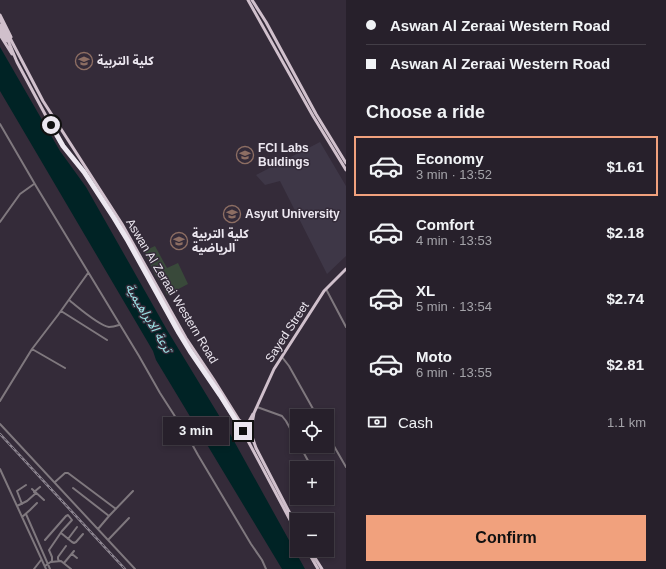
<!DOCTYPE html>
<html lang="en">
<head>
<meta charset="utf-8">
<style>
  body { margin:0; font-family:Helvetica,"Noto Sans Arabic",sans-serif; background:#2f2833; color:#f1f3f6; height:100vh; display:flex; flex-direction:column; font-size:15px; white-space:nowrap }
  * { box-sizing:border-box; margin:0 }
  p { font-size:13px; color:#a4a3a9 }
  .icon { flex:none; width:22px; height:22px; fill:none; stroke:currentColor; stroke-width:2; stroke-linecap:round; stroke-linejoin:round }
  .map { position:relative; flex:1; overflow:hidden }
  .details { display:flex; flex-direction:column; background:#27202b; width:320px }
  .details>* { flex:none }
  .top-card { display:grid; align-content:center; height:88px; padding:0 20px; background:#27202b }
  .fabs { position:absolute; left:290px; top:409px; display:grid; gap:8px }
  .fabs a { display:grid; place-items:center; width:44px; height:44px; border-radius:0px; background:#27202b; box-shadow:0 2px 6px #0003,0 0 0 1px #433e47; font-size:20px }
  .end { position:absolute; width:18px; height:18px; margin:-9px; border:5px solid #ece7f0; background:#111; box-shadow:0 0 0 2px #111 }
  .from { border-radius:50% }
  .bubble { position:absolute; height:28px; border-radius:0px; background:#27202b; box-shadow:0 2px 6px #0003,0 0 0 1px #433e47; font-size:13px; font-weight:600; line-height:28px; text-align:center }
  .top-card b { display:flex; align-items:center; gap:14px; height:38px; font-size:15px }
  .top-card b+b { border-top:1px solid #433e47 }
  .top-card i { width:10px; height:10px; background:#f1f3f6 }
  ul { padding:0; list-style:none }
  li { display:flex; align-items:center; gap:12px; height:60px; margin:0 8px 6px; padding:0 12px; border:2px solid transparent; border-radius:0px }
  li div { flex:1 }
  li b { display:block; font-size:15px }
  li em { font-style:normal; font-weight:600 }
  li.on { border-color:#f1a17d }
  li>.icon { width:36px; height:36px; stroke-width:1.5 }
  h2 { padding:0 20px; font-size:18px; line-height:48px }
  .pay { display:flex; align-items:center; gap:10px; height:44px; padding:0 20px; font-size:15px }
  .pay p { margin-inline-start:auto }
  .action { display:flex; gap:8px; margin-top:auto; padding:8px 20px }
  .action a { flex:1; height:46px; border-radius:0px; background:#f1a17d; color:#111; font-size:16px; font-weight:600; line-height:46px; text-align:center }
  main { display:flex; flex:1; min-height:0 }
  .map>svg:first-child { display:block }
  .medical { fill:#3e3747 }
  .green { fill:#39493a }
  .water { fill:#002325 }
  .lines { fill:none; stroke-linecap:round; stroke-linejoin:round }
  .minor { stroke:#7f787e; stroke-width:2 }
  .major { stroke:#d0c0cc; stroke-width:3 }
  .rail-casing { stroke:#8d8691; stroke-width:2.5 }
  .rail { stroke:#342b39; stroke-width:1; stroke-dasharray:3; stroke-linecap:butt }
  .route { stroke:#ece7f0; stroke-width:5 }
  .labels { text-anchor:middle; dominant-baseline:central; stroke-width:3; stroke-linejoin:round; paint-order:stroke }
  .poi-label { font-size:12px; font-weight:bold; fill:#ece7f0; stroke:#342b39; text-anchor:start }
  .street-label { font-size:12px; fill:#ece7f0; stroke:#342b39 }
  .water-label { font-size:13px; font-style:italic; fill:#9be1e5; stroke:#342b39 }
</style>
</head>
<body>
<main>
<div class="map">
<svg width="346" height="569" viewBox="0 0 346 569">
  <rect width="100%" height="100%" fill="#342b39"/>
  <!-- medical -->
  <path class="medical" d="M320,142L346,186V256L327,274L280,181L265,185L256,175Z"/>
  <!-- green -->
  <path class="green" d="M155,246L167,268L178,263L188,284L167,295L162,283C156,279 153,270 150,264V263L144,251Z"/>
  <!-- water -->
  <path class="water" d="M0,47L60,151L86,187L167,330L229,432L305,569H282L156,360L153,351L0,91Z"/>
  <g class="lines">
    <!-- minor -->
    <path class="minor" d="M0,124L36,186L139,356L160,393L187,435L198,455L251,544L262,560L266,569
      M0,222L20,194L34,184
      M326,289L346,327
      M69,300C78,307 98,325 109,327C113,327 116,326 119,325
      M61,311L107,340
      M32,349L65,368
      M282,357L289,366L317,416
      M0,401L32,349L58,315L88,273
      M257,407L282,416L286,421L297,441
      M0,424L135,569
      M327,434L346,467
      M300,446L312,468
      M0,469L46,569
      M55,482L65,473H68L116,509
      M73,488L109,516
      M32,489L44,500
      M34,492L40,487
      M22,504L17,491L26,485
      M17,506L27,501L36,493
      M26,514L50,569
      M22,517L30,510L37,503
      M98,529L109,516L133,491
      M61,533L72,542L74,543L76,542L83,534
      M68,539L77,527
      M108,540L129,518
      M72,554L77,558
      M59,561L58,559V557L66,546
      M51,562L61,561L71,569
      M64,563L74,551
      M45,566L52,561V557L49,550L62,531L72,520L68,515L66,516L45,540
      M34,569L41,560"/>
    <!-- major -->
    <path class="major" d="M248,0L313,116L346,170
      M252,0L266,22L316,114L346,163
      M0,15L11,37
      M0,19L43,101L122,224L186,338L214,380L239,420L246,425
      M0,25L7,38L17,62L60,142L84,172L129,241L185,342L214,386L238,425L243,431
      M0,30L6,41
      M0,35L12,54
      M247,425L249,426L251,429L250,432L247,433L244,431L243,428L244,425H247L253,414
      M251,429L254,413L274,369L324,291L346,269
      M250,431L256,448L297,527
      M244,432L247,439L297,533
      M307,550L318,569
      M310,550L322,569"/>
    <!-- rail casing -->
    <g class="rail-casing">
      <path id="rail" d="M0,434L125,569"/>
    </g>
    <!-- rail -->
    <use href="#rail" class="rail"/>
  </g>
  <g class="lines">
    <!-- route -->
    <path class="route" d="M51,125L63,146L84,172L114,218L128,241L179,333L190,351L220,395L240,427L243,431"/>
  </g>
  <!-- icons -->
  <defs>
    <g id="university-ring" transform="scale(0.9)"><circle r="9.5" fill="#342b39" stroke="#8d6e63" stroke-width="1.5"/><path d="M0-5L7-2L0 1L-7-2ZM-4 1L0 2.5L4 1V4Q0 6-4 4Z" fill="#8d6e63"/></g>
  </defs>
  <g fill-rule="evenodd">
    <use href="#university-ring" x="84" y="61"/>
    <use href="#university-ring" x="245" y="155"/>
    <use href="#university-ring" x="232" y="214"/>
    <use href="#university-ring" x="179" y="241"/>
  </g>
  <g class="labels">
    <!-- poi labels -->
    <g class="poi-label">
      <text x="97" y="61">كلية التربية</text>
      <text x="258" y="148">FCI Labs<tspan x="258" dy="14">Buldings</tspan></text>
      <text x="245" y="214">Asyut University</text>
      <text x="192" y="234">كلية التربية<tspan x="192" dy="14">الرياضية</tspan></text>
    </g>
    <!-- street labels -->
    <g class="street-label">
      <text transform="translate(172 291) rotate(59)">Aswan Al Zeraai Western Road</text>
      <text transform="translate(287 332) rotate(-57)">Sayed Street</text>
    </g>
    <!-- water labels -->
    <g class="water-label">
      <text transform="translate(149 318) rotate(59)">ترعة الابراهيمية</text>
    </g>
  </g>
</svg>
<div class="fabs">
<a><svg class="icon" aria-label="locate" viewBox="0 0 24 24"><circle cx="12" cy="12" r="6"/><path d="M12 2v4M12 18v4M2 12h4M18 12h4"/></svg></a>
<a>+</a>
<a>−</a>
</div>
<i class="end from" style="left:51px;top:125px"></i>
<i class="end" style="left:243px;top:431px"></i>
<div class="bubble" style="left:163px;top:417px;width:66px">3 min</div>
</div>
<section class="details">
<div class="top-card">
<b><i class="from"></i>Aswan Al Zeraai Western Road</b>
<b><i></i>Aswan Al Zeraai Western Road</b>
</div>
<h2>Choose a ride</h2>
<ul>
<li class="on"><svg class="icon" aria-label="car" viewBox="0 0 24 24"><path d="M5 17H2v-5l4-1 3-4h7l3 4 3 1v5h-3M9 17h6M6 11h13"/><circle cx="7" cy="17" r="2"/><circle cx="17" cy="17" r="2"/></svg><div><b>Economy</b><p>3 min · 13:52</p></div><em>$1.61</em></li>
<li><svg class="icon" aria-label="car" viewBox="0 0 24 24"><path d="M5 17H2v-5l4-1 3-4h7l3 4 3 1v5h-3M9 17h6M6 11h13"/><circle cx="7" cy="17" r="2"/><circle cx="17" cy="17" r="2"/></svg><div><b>Comfort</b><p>4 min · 13:53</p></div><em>$2.18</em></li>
<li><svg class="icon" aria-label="car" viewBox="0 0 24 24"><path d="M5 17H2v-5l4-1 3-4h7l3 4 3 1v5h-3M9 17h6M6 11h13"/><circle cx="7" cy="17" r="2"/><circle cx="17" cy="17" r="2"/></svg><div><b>XL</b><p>5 min · 13:54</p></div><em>$2.74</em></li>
<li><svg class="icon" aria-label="car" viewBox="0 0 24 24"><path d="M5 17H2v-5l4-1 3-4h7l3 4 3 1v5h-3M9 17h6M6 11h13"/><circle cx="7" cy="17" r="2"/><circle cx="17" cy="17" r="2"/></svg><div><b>Moto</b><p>6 min · 13:55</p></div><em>$2.81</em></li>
</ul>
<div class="pay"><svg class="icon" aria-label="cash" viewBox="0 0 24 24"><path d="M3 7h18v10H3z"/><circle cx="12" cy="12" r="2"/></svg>Cash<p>1.1 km</p></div>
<div class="action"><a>Confirm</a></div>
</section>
</main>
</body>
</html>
